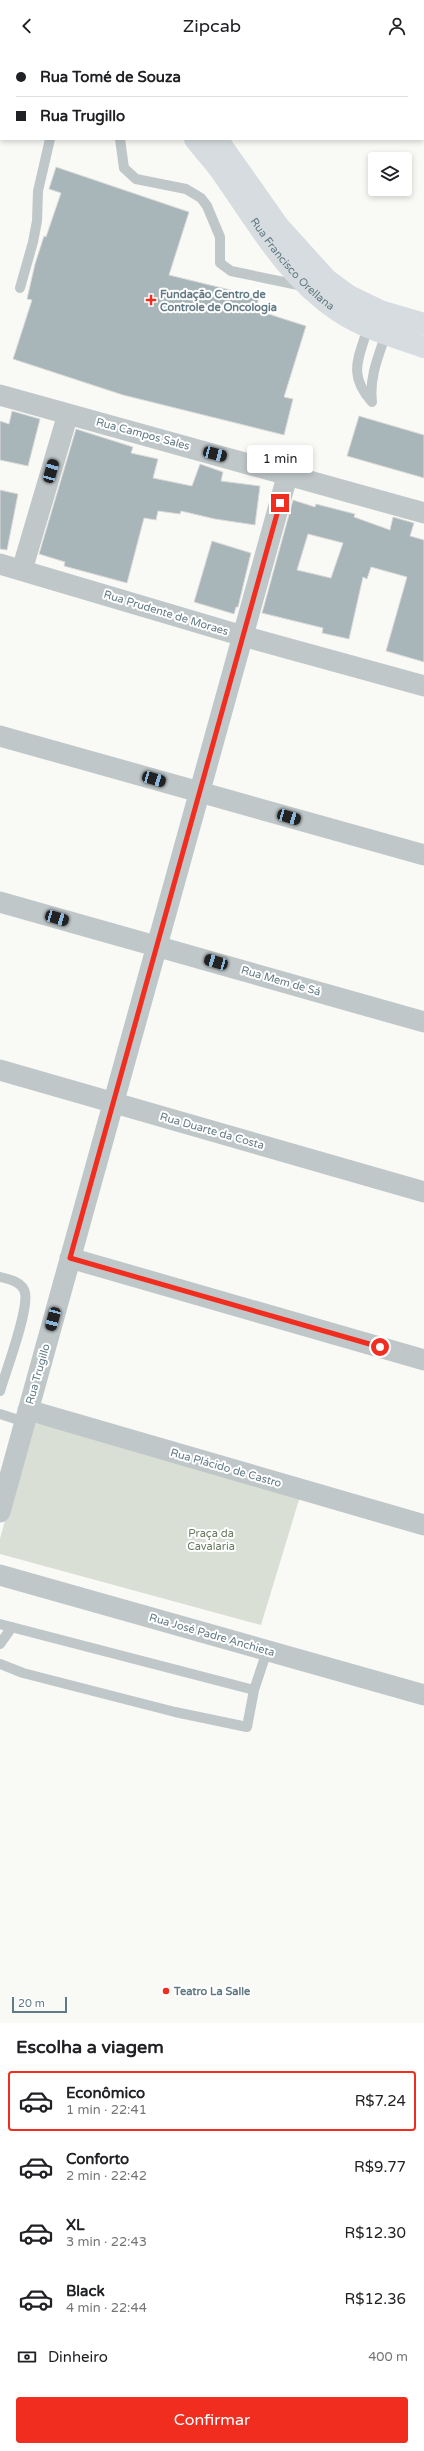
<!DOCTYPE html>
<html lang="pt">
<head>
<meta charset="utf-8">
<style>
  body { margin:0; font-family:"Varela Round",sans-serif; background:#f6f6f6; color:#202124; height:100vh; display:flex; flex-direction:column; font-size:15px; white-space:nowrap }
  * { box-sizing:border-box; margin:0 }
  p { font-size:13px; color:#757577 }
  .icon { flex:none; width:22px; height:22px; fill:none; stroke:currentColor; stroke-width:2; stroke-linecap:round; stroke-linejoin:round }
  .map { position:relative; height:1971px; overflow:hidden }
  .side { display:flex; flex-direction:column; background:#fff; flex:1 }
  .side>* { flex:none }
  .guide { position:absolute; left:0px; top:0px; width:424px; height:88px; box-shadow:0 2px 6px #0003; display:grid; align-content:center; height:88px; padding:0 16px; background:#fff }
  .buttons { position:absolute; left:368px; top:100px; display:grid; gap:8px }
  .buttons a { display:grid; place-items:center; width:44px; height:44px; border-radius:4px; background:#fff; box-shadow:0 2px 6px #0003; font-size:20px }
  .scale { position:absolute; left:12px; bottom:10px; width:55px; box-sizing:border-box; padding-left:4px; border:2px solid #627a84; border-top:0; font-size:11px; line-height:14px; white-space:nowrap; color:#627a84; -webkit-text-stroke:3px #fff; paint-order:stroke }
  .end { position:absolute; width:18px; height:18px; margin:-9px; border:5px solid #f12d1f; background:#fff; box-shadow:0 0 0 2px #fff }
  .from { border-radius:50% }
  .bubble { position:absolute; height:28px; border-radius:4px; background:#fff; box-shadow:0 2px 6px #0003; font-size:13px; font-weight:600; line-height:28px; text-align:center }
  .car { position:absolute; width:12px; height:24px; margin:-12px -6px; border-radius:5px; box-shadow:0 0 3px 1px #0007; background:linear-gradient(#222 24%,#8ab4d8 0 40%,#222 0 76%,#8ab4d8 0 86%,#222 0) }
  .guide b { display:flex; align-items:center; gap:14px; height:38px; font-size:15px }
  .guide b+b { border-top:1px solid #e0e0e0 }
  .guide i { width:10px; height:10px; background:#202124 }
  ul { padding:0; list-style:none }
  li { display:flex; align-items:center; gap:12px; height:60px; margin:0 8px 6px; padding:0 8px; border:2px solid transparent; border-radius:4px }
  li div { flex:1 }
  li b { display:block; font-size:15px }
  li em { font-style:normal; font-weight:600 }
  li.active { border-color:#f12d1f }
  li>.icon { width:36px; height:36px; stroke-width:1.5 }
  h2 { padding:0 16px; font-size:18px; line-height:48px }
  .pay { display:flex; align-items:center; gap:10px; height:44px; padding:0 16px; font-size:15px }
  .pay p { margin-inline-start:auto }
  .action { display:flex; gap:8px; margin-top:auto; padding:8px 16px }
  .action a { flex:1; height:46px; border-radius:4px; background:#f12d1f; color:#fff; font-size:16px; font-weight:600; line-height:46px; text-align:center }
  header { display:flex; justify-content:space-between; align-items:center; height:52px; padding:0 16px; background:#fff; font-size:18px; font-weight:600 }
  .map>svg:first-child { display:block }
  .green { fill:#dadfd5 }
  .building { fill:#a8b5b9; stroke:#dbdbd9; fill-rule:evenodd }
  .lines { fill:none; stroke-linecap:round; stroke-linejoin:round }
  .lane { stroke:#bfc7c9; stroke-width:10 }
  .street { stroke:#bfc7c9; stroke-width:21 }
  .secondary { stroke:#d6dcdf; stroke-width:22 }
  .route { stroke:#f12d1f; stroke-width:5 }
  .poi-dot { fill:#f12d1f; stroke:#fff; stroke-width:1.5 }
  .labels { text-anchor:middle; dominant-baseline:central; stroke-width:4; stroke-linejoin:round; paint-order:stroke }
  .street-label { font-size:11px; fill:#627a84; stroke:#fff }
  .poi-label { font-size:11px; font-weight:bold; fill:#627a84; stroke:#fff; text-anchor:start }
  .park-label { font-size:11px; fill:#6a7a61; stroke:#fff }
</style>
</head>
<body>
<header><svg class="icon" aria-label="back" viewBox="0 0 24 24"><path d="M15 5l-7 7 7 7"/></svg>Zipcab<svg class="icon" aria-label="person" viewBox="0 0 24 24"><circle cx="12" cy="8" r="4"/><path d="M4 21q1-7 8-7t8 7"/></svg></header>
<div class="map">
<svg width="424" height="1971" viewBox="0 0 424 1971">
  <rect width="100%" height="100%" fill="#f9f9f6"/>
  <!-- green -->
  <path class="green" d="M31,1370L302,1438L261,1573L0,1502V1487Z"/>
  <!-- building -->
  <path class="building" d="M56,115L189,160L169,223L259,245L256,258L306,274L284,345L293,347L284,383L123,343L13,307L32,248L27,247L35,212L44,184L46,185L61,141L49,137Z
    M12,359L40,367L28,414L0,408V369L9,372Z
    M359,364L424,383V426L347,404Z
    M76,377L133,395L131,401L158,407L153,426L192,434L200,412L223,420L221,429L260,434L255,473L215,467L181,459L180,462L158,459L156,468L144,466L127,531L64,514L65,510L39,502Z
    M0,438L18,442L7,498L0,497Z
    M293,448L315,455L316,452L355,462L354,465L390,478L393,465L414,471L410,484L424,488V610L386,599L407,525L371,515L367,527L363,525L349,587L322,581L323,576L262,561ZM308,482L343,491L331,526L297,518Z
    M212,489L251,501L238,555H236L234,562L194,550Z"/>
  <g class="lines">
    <!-- lane -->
    <path class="lane" d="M120,87L124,116L136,127L186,137L201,146L207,154L220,185V211L231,219L303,234
      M20,236L33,190L37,169L38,139L50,87
      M368,275C359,306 347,322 372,350
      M372,350C369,326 378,305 386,282
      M0,1225C9,1227 23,1230 25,1241C29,1258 6,1319 0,1339
      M0,1362L25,1370
      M0,1572L254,1638
      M0,1592L12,1575
      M0,1612L23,1621L175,1660L247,1675L254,1638L267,1599"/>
    <!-- street -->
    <path class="street" d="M172,1L173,0
      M0,343L424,461
      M0,512L243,584L424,634
      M22,518L68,362
      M0,684L424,803
      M0,850L424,970
      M0,1018L424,1140
      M70,1206L424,1308
      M28,1358L424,1473
      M0,1460L288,421
      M0,1523L424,1643"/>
    <!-- secondary -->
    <g class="secondary">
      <path d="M48,0L52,1"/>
      <path d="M0,12H1"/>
      <path id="s1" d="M195,87C204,99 215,110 223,122C258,172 288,226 340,260C366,277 395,285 424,295"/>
      <path d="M217,87L279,175L326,227L349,244L380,259L424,272"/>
    </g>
  </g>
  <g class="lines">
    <!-- route -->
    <path class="route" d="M280,451L70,1206L380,1295"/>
  </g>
  <!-- markers -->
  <g class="poi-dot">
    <path d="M149 242h4v4h4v4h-4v4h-4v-4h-4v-4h4z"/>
    <circle cx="166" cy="1939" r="4"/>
  </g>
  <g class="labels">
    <!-- street labels -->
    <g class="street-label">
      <text stroke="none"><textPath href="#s1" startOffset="159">Rua Francisco Orellana</textPath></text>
      <text transform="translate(143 382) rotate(15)">Rua Campos Sales</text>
      <text transform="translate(166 561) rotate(17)">Rua Prudente de Moraes</text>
      <text transform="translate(281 929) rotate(16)">Rua Mem de Sá</text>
      <text transform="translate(212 1079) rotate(16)">Rua Duarte da Costa</text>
      <text transform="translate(38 1322) rotate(-74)">Rua Trugillo</text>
      <text transform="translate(226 1416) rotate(16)">Rua Plácido de Castro</text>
      <text transform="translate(212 1583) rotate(16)">Rua José Padre Anchieta</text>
    </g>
    <!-- poi labels -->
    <g class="poi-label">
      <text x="160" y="242">Fundação Centro de<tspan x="160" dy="13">Controle de Oncologia</tspan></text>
      <text x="174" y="1939">Teatro La Salle</text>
    </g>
    <!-- park labels -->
    <g class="park-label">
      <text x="211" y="1481">Praça da<tspan x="211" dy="13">Cavalaria</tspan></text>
    </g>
  </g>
</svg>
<div class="buttons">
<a><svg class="icon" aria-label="layers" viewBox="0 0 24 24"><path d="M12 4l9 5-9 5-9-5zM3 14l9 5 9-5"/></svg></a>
</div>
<div class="scale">20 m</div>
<i class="end from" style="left:380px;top:1295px"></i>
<i class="end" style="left:280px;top:451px"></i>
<div class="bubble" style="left:247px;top:393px;width:66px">1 min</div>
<i class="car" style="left:215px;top:402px;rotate:105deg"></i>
<i class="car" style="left:51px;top:419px;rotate:16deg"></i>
<i class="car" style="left:154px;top:727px;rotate:106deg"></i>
<i class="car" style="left:289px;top:765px;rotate:106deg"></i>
<i class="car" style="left:57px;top:866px;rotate:106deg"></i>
<i class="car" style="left:216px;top:910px;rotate:286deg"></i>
<i class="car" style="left:53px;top:1267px;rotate:195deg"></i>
<div class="guide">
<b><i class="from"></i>Rua Tomé de Souza</b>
<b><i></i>Rua Trugillo</b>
</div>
</div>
<section class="side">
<h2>Escolha a viagem</h2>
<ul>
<li class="active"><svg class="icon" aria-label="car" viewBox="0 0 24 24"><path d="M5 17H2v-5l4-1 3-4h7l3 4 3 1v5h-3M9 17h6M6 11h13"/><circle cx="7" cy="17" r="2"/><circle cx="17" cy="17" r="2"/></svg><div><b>Econômico</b><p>1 min · 22:41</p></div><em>R$7.24</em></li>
<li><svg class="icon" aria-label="car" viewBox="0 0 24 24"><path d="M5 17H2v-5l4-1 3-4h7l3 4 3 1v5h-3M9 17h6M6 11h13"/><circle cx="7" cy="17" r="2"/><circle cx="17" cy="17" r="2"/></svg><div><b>Conforto</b><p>2 min · 22:42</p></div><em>R$9.77</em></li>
<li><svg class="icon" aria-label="car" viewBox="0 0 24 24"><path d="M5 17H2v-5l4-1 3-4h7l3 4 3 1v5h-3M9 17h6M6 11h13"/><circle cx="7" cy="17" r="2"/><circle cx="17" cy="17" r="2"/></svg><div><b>XL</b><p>3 min · 22:43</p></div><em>R$12.30</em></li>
<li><svg class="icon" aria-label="car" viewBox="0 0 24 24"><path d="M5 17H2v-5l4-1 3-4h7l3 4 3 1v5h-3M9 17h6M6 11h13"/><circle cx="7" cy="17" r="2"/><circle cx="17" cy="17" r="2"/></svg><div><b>Black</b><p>4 min · 22:44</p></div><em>R$12.36</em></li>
</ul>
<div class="pay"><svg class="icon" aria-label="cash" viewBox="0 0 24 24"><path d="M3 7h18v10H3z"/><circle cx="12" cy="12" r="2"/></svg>Dinheiro<p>400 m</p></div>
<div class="action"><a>Confirmar</a></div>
</section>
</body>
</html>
